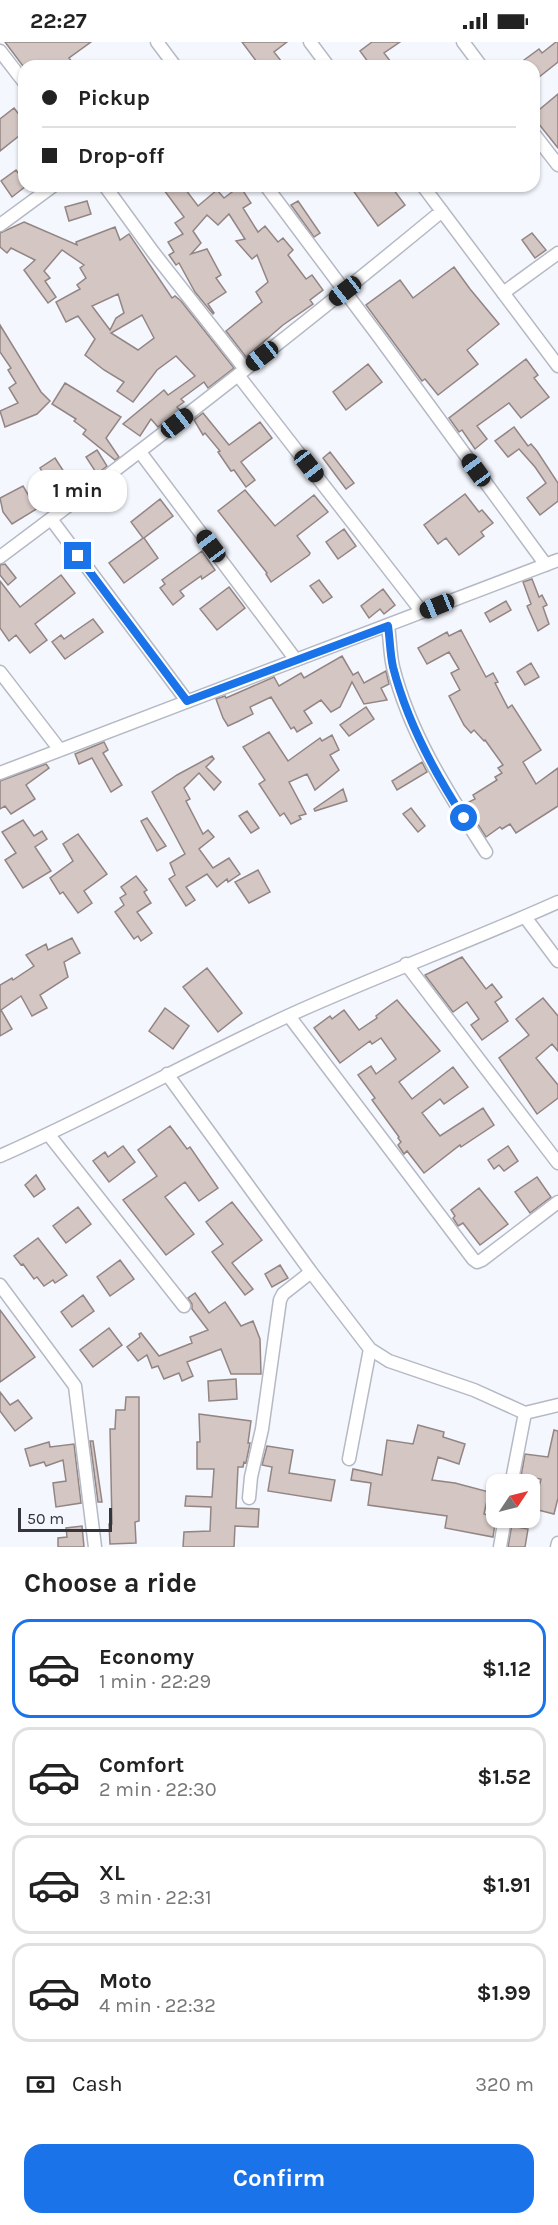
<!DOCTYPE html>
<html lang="en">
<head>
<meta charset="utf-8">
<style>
  body { margin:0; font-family:Karla,sans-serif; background:#f6f6f6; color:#222; height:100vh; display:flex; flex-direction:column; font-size:22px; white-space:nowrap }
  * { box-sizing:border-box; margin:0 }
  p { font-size:20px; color:#767676 }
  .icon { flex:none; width:33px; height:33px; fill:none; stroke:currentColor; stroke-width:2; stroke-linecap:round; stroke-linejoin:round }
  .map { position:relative; height:1505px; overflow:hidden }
  .sheet { display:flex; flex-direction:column; background:#fff; flex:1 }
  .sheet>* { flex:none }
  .hud { position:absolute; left:18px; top:18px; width:522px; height:132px; border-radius:18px; box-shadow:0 2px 4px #0004; display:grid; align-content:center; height:132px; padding:0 24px; background:#fff }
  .needle { width:39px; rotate:55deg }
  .controls { position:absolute; left:486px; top:1432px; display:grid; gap:12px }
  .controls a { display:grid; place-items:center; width:54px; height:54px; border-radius:12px; background:#fff; box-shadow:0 2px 4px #0004; font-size:30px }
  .scale { position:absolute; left:18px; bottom:15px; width:94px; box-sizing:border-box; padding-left:6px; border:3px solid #35363b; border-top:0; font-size:16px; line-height:21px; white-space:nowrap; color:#35363b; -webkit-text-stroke:4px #f4f7fe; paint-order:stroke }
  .end { position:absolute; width:27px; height:27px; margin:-14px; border:8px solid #1a73e8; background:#fff; box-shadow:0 0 0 3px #fff }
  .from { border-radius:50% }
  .bubble { position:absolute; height:42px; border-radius:18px; background:#fff; box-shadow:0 2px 4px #0004; font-size:20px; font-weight:700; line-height:42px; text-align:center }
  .car { position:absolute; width:18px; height:36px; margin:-18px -9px; border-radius:8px; box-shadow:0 0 4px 2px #0007; background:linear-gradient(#222 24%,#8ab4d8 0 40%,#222 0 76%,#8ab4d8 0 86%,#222 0) }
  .hud b { display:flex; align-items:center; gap:21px; height:57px; font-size:22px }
  .hud b+b { border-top:2px solid #e0e0e0 }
  .hud i { width:15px; height:15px; background:#222 }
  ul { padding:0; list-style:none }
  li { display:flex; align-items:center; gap:18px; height:99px; margin:0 12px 9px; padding:0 12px; border:3px solid #e0e0e0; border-radius:18px }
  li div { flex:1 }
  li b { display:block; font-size:22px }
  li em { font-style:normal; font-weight:700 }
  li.on { border-color:#1a73e8 }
  li>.icon { width:54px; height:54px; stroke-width:1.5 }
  h2 { padding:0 24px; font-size:27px; line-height:72px }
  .pay { display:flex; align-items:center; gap:15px; height:66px; padding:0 24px; font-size:22px }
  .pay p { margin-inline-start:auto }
  .cta { display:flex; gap:12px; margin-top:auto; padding:12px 24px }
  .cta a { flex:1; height:69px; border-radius:18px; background:#1a73e8; color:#fff; font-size:24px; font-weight:700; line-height:69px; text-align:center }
  .status { display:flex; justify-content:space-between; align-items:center; height:42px; padding:0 30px; background:#fff; direction:ltr }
  .status svg { height:16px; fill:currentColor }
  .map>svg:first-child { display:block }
  .building { fill:#d4c6c3; stroke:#928583; stroke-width:1.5; fill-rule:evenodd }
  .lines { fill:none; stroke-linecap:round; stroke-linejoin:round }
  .minor-casing { stroke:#b5b9c4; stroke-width:15 }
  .minor { stroke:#fff; stroke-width:12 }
  .route { stroke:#1a73e8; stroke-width:8 }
</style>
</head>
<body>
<div class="status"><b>22:27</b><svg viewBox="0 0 49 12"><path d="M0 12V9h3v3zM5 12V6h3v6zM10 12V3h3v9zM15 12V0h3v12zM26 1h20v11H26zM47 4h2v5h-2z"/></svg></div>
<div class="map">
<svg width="558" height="1505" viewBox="0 0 558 1505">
  <rect width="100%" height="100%" fill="#f4f7fe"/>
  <!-- building -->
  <path class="building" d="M5,0H91L69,16L75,24H23Z
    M242,0H287L274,10L285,24H260Z
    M372,0H400L384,11L394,24H371L360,9Z
    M556,0H558V20L534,39V24H516L539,7L542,11Z
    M558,52V106L534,76V72Z
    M14,66L24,79V90L0,109V77Z
    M16,128L24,139V144H26L12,155L1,139Z
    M161,144H173L177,149L183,144L198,164L217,148L224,156L240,144L251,161L243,166L258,190L265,184L278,200L283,196L293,208L288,213L306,237L312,233L323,248L310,258L313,262L283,283L246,315L226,289L262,260L256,250L268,240L257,213L252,217L236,199L245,197L229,172L218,183L207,173L193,189L201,201L191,212L207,207L221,233L216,236L226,250L208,262L214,271L213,272L195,250L179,221L176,223L169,213L174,210L168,200L183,192L175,181L184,175Z
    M350,144H391L405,163L378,184Z
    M87,159L91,172L69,179L65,165Z
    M298,159L320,191L314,195L291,163Z
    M24,180L77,203L76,200L115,185L120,198L129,192L172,256L175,254L181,259L234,326L208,346L204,340L181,357L184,360L177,365L180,368L158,385L151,377L140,394L123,382L164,348L168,353L195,334L176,314L157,328L133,360L117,349L124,340L104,328L85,313L95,297L78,274L66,280L56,260L80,247L77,243L86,236L80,226L84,223L62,208L44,229L50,236L45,239L56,255L48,261L24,228L35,218L11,206L7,211L0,205V191ZM118,252L124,271L116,276L110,288L92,264ZM142,273L154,296L138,308L111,291Z
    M532,191L546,208L535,216L522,198Z
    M454,225L470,247L499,282L467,308L478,322L438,353L425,337L422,339L366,263L400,238L413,256Z
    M0,283L41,350L50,359L37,372L5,385L0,369L18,361L9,346L16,341L8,328L11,326L0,310Z
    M526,317L538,333L534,336L549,355L521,376L509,361L477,384L487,397L475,407L462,388L459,390L449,376Z
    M368,322L382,340L346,368L333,350Z
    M65,341L121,375L106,396L119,415L115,418L83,392L86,388L74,379L76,377L52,362Z
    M203,371L229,403L260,380L272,396L241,420L255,438L246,445L234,428L231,429L218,410L220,409L205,391L203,393L194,378Z
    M514,385L528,404L531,402L537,409L558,441V459L540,473L527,456L546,441L535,425L519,407L508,415L495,399Z
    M97,408L107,424L97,432L86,415Z
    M330,410L354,441L346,447L323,416Z
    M55,416L66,433L50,443L40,426Z
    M23,444L30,456L50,445L56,455L12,482L3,470L0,456Z
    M245,448L275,484L314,453L328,470L297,494L310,511L309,513L271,540L266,532L267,531L218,469Z
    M465,452L479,470L482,468L493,481L481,490L484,494L459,513L446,496L438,502L424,483Z
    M160,457L173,474L144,496L158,516L124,541L109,521L143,496L131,480Z
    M344,487L356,504L338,517L326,500Z
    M202,509L215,528L202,537L201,534L180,549L184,554L173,563L160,546L165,542L162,538Z
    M5,522L16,536L8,543L0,533V523Z
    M61,533L75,551L35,582L47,598L30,611L16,593L9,599L0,586V539L20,565Z
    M532,537L539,555L542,553L547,563L543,565L549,582L538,589L527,564L531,562L523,540Z
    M319,538L332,555L323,561L310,544Z
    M229,545L245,566L217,588L200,567Z
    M383,547L395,563L384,572L380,567L369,576L361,564Z
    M506,559L511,568L490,580L485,571Z
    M93,577L103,590L65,617L52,600L61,593L64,597Z
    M461,588L486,635L493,631L498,640L495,641L508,666L512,663L541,708L523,720L536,742L558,726V764L516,791L510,782L502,787L500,785L486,795L465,762L475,757L473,753L497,738L495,735L502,731L498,726L503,723L485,698L484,699L474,688L471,691L464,683L449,654L460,648L451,631L459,627L449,610L427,622L418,606L447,590L449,594Z
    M342,614L353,633L358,630L364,641L386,629L389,642L381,646L387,658L364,662L352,640L340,665L331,670L321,658L304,669L312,681L297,690L294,685L291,687L271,655L250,665L253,672L239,679L228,684L223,676L216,657L225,654L226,656L274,635L279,644L301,631L304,636Z
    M531,621L539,635L525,643L517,630Z
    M366,665L374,677L349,694L340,683Z
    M269,690L288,719L320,696L322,699L332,693L339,708L330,713L339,728L315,748L307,732L289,740L306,772L299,774L301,777L291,782L284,771L280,774L259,742L265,738L243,705Z
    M104,700L108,708L103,711L122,743L111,750L92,716L79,722L75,712Z
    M212,714L214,717L206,725L221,740L214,748L199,731L184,746L190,757L186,759L203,792L208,788L214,795L199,807L213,826L229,816L240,832L228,840L227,837L217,845L207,832L186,845L195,858L186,864L169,837L175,833L170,821L185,812L152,750L177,733Z
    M422,720L427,730L397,748L392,739Z
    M46,722L49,726L26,743L35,757L11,772L5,764L0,767V739Z
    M343,747L347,759L315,769L314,767Z
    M411,766L425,784L418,790L403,772Z
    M247,769L259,786L251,791L239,774Z
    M147,776L166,804L157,809L141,779Z
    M23,778L34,794L42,789L47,797L35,805L51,829L23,846L5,818L16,811L2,790Z
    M78,792L107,832L84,849L92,861L78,871L63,850L60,852L50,836L73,819L63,802Z
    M258,828L270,850L249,861L235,840Z
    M136,834L147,848L144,850L151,861L137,870L152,891L141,899L138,894L134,897L115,870L124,863L120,856L126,852L121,845Z
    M72,896L80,911L64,920L68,935L40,953L47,966L32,974L21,954L1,968L12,987L0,994V943L12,936L13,938L34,924L26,913L46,902L48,908Z
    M462,915L486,947L492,942L502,955L495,960L508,979L482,998L471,983L479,977L467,960L453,970L425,933Z
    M207,926L242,971L218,990L183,945Z
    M543,956L558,974V1009L552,1002L536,1016L558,1043V1056L537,1072L499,1016L529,993L516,977Z
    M397,958L440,1009L399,1040L412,1057L453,1025L468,1045L444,1062L440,1057L422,1071L440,1094L483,1066L494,1083L461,1105L460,1103L424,1131L407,1109L404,1112L398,1103L401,1100L398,1096L399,1095L372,1058L375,1056L358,1033L371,1024L376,1032L396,1017L381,996L372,1002L370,999L340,1021L314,986L330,974L332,977L344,968L359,988L377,976L376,974Z
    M165,966L189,984L173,1007L149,989Z
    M170,1084L187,1107L190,1105L218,1146L199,1159L185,1140L165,1155L194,1192L166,1213L123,1158L157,1134L138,1108Z
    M123,1104L135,1120L109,1140L93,1119L105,1110L108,1115Z
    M508,1104L518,1119L504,1129L499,1123L494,1127L488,1118Z
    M36,1133L45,1147L34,1155L25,1143Z
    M537,1135L551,1155L530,1171L515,1150Z
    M479,1146L508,1182L480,1203L463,1181L458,1184L453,1176L455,1174L451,1168Z
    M232,1160L262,1198L232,1221L253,1247L245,1253L212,1210L223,1202L206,1180Z
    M78,1165L91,1182L66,1201L53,1184Z
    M38,1196L67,1233L55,1241L53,1238L44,1244L37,1235L34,1237L23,1222L21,1223L14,1214Z
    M120,1218L134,1237L110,1254L97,1235Z
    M280,1223L288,1236L272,1245L265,1232Z
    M195,1251L209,1271L225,1260L241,1284L253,1279L260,1297L261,1332H231L221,1307L187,1320L193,1334L182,1339L179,1331L164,1337L158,1324L152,1326L147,1313L138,1319L127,1305L140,1295L139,1292L141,1291L159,1314L192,1301L190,1295L208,1288L192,1267V1262L188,1256Z
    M83,1253L94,1269L72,1285L61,1270Z
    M0,1268L35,1315L0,1340Z
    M109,1286L122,1303L93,1325L80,1308Z
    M236,1337L237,1357L209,1359L208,1339Z
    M0,1350L10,1363L18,1358L32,1376L15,1389L0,1369Z
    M126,1355H139V1479L135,1480L136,1501L110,1502L109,1482H112L110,1387H115L116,1368H125Z
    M199,1372L251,1379L248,1401H250L246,1421L244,1420L243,1425H238L236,1466L259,1467L258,1485L235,1484L234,1505H183L184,1490L210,1489L211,1465L185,1464L186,1454L212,1455L214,1427H197V1400H200Z
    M418,1383L444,1390L443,1395L465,1402L459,1422L438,1415L432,1438L455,1441L489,1450L484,1472L496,1475L493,1495L445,1486L447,1474L368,1463L371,1441L351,1438L353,1427L382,1433L387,1398L413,1402Z
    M554,1388L558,1389V1456L554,1472L534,1467L541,1437L521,1434L525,1412L548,1415Z
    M90,1399H93L102,1460H98Z
    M49,1400L50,1405L74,1402L81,1461L56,1465L53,1441L66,1439L63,1418L46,1424L44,1420L30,1424L25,1407Z
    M267,1404L293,1408L289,1431L335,1438L331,1459L268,1449L272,1425L262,1423Z
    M513,1476H517L516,1485L528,1487L525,1505H508Z
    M82,1484L84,1505H58V1496L67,1495L66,1486Z"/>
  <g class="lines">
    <!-- minor casing -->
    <g class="minor-casing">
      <path id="minor" d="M157,0L175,24
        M310,0L328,24
        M463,0L481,24
        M0,9L24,40
        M534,92L558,123
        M105,144L153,210L245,327
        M266,144L379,295L546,523
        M423,144L558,324
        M0,183L53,144
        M503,251L558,211
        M238,333L422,570
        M140,410L296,618
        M51,477L187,659
        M0,515C150,403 298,288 442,169
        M388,584C390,597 390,612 393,625C410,693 449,752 486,810
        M0,630L60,708
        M0,731L558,518
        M525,875L558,919
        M406,922L558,1121
        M289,974L473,1217L477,1220L482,1218L558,1160
        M167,1032L311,1230L370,1307L389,1319L474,1348L525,1371L558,1363
        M49,1093L184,1264
        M0,1114C98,1071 192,1018 290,973C378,933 469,900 558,860
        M0,1243L75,1344L95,1505
        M349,1417L370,1307
        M511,1443L525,1371
        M249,1456L251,1435L262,1387L280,1258L283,1252L311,1230
        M500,1505L505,1476
        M557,1505L558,1501"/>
    </g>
    <!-- minor -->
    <use href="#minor" class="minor"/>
  </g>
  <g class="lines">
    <!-- route -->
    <path class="route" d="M78,514L187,659L388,584C390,597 390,612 393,625C407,680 434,730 464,776"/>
  </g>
</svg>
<div class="controls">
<a><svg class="needle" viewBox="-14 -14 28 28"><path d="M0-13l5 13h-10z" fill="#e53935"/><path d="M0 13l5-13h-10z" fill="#767676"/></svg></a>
</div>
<div class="scale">50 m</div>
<i class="end from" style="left:464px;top:776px"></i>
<i class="end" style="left:78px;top:514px"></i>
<div class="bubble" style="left:28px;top:428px;width:99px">1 min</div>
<i class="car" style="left:345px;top:249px;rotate:232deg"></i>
<i class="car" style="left:262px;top:314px;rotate:232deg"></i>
<i class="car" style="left:177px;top:381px;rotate:52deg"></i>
<i class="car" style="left:309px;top:424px;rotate:142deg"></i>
<i class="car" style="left:476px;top:428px;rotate:324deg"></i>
<i class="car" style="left:211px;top:504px;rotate:323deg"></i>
<i class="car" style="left:437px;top:564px;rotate:248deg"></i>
<div class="hud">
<b><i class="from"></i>Pickup</b>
<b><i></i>Drop-off</b>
</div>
</div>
<section class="sheet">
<h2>Choose a ride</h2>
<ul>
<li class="on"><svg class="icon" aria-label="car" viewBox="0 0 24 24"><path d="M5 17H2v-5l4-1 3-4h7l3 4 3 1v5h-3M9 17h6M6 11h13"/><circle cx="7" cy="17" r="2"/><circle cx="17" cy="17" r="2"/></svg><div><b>Economy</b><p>1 min · 22:29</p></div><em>$1.12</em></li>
<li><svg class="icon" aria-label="car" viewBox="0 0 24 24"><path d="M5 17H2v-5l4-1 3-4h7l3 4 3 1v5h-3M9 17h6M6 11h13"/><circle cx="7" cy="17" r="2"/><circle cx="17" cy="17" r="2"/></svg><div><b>Comfort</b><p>2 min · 22:30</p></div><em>$1.52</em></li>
<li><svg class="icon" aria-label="car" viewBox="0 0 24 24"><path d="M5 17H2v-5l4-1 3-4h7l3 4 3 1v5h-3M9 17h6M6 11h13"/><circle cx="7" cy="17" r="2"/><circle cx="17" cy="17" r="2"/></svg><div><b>XL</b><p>3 min · 22:31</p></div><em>$1.91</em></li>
<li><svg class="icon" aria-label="car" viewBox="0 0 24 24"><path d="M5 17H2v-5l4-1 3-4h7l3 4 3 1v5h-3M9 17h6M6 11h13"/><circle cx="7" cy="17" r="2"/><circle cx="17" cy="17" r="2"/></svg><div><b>Moto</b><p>4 min · 22:32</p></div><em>$1.99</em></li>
</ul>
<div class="pay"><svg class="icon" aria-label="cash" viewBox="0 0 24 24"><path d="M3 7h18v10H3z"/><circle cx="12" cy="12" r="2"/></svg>Cash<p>320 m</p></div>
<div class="cta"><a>Confirm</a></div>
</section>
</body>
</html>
